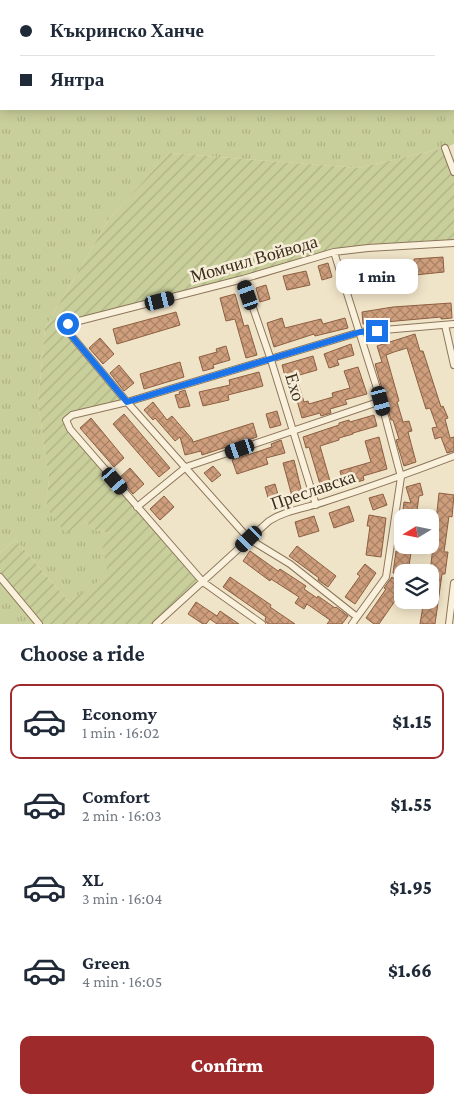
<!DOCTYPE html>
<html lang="en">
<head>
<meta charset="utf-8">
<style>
  body { margin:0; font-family:"Crimson Pro",serif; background:#f6f6f7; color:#1f2937; height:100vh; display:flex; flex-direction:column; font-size:19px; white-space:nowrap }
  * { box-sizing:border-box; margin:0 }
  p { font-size:16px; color:#747a83 }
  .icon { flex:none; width:28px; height:28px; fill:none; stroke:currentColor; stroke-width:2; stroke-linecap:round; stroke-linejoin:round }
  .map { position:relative; height:624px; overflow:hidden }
  .drawer { display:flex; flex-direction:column; background:#fff; flex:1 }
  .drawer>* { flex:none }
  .guide { position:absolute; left:0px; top:0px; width:455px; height:110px; box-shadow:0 2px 12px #0003; display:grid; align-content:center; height:110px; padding:0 20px; background:#fff }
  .needle { width:32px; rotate:260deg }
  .controls { position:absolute; left:394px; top:509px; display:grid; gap:10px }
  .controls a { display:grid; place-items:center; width:45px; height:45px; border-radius:10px; background:#fff; box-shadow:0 2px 12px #0003; font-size:25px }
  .end { position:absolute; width:22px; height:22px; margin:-11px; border:6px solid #1a73e8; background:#fff; box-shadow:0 0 0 2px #fff }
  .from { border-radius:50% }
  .bubble { position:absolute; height:35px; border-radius:10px; background:#fff; box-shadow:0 2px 12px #0003; font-size:16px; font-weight:800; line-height:35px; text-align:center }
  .car { position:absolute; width:15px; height:30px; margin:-15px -8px; border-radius:6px; box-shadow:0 0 4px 1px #0007; background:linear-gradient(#222 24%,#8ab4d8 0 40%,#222 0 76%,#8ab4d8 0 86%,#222 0) }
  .guide b { display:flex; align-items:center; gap:18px; height:48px; font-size:19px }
  .guide b+b { border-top:1px solid #e0e1e3 }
  .guide i { width:12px; height:12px; background:#1f2937 }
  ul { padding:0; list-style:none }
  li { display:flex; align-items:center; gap:15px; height:75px; margin:0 10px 8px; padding:0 10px; border:2px solid transparent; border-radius:10px }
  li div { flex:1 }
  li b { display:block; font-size:19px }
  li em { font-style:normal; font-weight:800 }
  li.active { border-color:#9e2a2b }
  li>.icon { width:45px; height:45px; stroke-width:1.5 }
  h2 { padding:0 20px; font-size:22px; line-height:60px }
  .action { display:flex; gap:10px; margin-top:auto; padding:10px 20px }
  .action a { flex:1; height:58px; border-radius:10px; background:#9e2a2b; color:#fff; font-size:20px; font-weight:800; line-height:58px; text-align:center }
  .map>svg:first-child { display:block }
  .grass { fill:url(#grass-tufts); fill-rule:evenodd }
  .garden { fill:url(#garden-furrows) }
  .building { fill:url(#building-cross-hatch); stroke:#8d5f41 }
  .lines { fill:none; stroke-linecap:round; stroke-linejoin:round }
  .street-casing { stroke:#8d765c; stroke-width:8 }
  .street { stroke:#faf1dc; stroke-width:6 }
  .route { stroke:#1a73e8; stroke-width:6 }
  .labels { text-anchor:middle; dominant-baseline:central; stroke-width:5; stroke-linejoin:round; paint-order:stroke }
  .street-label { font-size:18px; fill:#3d2e20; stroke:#f7eed8 }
</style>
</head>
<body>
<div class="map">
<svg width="454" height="624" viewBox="0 0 454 624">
  <defs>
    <pattern id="grass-tufts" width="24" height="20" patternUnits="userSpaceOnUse" patternTransform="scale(1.25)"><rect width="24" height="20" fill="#c9cf9b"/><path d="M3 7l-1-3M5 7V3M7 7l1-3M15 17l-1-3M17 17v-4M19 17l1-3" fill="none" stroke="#aeb285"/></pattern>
    <pattern id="garden-furrows" width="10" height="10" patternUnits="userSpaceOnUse" patternTransform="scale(1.25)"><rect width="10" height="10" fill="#c9cf9b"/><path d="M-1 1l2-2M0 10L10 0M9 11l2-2" fill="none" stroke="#aeb285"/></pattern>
    <pattern id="building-cross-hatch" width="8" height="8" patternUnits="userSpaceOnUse" patternTransform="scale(1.25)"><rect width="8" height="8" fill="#cf9f7d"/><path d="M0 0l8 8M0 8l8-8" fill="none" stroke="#a98266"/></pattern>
  </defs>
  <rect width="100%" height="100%" fill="#f0e4c8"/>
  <!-- grass -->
  <path class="grass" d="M0,0H454V144L445,148L358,168L169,153L109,219L45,328L38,402L49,479L46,507L83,520L95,530L112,533L102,548L110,574L69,602L15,539L0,553ZM1,1H454V109H1Z
    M0,577L39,624H0Z"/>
  <!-- garden -->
  <path class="garden" d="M445,148L454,172V243L351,249L67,327L127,402L66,420L203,582L156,624H39L0,577V553L15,539L69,602L109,574L102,548L111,533L95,530L83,520L66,534L46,507L49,479L38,402L45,328L109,219L169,153L358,168Z"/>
  <!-- building -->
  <path class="building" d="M443,257L444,272L415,275L414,259Z
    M390,261L391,275H380V273L358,275V278H349V275L346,273V263Z
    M328,263L332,277L322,280L318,266Z
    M306,271L310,285L287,290L283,276Z
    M266,285L270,299L260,302L256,288Z
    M235,294L244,326L248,325L257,355L246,358L235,319L226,321L220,298Z
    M451,303L452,318L441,319V317L363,324L362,312L393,307Z
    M176,312L180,325L117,344L113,329Z
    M282,318L285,328L321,319L323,324L345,318L348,328L315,336L314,334L274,347L267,323Z
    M415,334L420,351H423L441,407L443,406L448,418L445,419L450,438L454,437V451L447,453L441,437L435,439L432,428L437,427L430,408L426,409L407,348L394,352L386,355L399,401L397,402L403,422L409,421L412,431L408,432L416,462L404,466L396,440L399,439L393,420H391L375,364L382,362L377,346Z
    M100,338L114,354L103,364L89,348Z
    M351,344L354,355L337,360L339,365L329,368L324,354Z
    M226,346L230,360L213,365L214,368L203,371L199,357L217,352L216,349Z
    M313,356L317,370L296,376L304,402L308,401L309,404L333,397L332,393L350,388L344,371L358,367L367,394L345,400L347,404L330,409L331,413L321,416L320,413L302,418L296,397L291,398L282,365Z
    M180,362L184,377L144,389L140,374Z
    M119,365L134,383L124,391L110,373Z
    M259,372L263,386L228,395L229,400L203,406L199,392L230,385L229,380Z
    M185,390L190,406L179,408L175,395L180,394L179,392Z
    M153,402L167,420L172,416L192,439L193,442L253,423L257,437L202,455L201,451L185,455L180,437L175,441L155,418L153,420L144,410Z
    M277,411L281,425L270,428L266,414Z
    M124,414L170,468L159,477L113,424Z
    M374,415L377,426L353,433V434L339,438V440L320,446L332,488L322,491L309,447L306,448L303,437L339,425V423L349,420L350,422Z
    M91,418L124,458L114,467L80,428Z
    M379,437L387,469L363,476L364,480L344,486L340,471L371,462L365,441Z
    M281,440L285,453L266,458L268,464L237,474L232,460L272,447L271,444Z
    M294,460L303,497L293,500L283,463Z
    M213,466L221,475L212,482L204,473Z
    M130,468L144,484L133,494L119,478Z
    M420,483L423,495L419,496L416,518H402L404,502L411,503L406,487Z
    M275,484L279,498L269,501L265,487Z
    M439,493L454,495L452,517L449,516L444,552H448L445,574H442L435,624H420L424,600H430V573L433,546H430L433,521H436Z
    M383,494L387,505L373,510L369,498Z
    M164,496L174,507L160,520L150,509Z
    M349,506L354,521L334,528L329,513Z
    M369,515L386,518L381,557L366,555L370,526H367Z
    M314,516L319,531L299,537L295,522Z
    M297,546L336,576L328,587L318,580L319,578L289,556Z
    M250,551L278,571L280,569L306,586L304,589L317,598L318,596L335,608L336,607L348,616L342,624H327L330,620L307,604L304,609L295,603L299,597L271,579L270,581L243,561Z
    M396,551L411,553L408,572H402V575L393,573Z
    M365,564L376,573L355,604L345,597L360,576L357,574Z
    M230,577L271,605L270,607L295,624H269L267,623L265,620L266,617L223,587Z
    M392,577L402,585V587L395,597L397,598L379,624H374L366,618L386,589L384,588Z
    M196,602L217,616L220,611L239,624H217L210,619L206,624H203L188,614Z"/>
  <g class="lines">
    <!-- street casing -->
    <g class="street-casing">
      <path id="street" d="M445,148L454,172
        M334,252L381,401L401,477L386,577L352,624
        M243,279L271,360L316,505
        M445,325L454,365
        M137,507L186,467L381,401
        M0,577L39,624
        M357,617L290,564L249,539L127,402L70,334L67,327L71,323L243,279L334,252L368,248L454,243
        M156,624L269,521C286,510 307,508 327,501C370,487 412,472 454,456
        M262,624L203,582L70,429L66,420L72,415L127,402L360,332L454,324
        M449,624L454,583"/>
    </g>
    <!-- street -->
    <use href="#street" class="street"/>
  </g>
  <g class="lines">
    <!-- route -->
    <path class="route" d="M68,324L67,327L70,334L127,402L360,332L377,331"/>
  </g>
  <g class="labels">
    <!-- street labels -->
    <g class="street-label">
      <text transform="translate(254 259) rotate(-16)">Момчил Войвода</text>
      <text transform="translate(295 387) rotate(73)">Ехо</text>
      <text transform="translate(313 490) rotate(-19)">Преславска</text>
    </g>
  </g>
</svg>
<div class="controls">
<a><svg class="needle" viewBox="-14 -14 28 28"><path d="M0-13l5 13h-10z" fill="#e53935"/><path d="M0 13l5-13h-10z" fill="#747a83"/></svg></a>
<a><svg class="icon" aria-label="layers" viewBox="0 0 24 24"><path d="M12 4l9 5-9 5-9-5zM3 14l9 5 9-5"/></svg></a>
</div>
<i class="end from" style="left:68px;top:324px"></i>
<i class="end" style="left:377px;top:331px"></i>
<div class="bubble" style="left:336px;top:259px;width:82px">1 min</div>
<i class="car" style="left:248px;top:295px;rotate:341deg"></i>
<i class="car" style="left:160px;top:301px;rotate:76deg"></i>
<i class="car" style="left:381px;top:401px;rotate:165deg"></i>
<i class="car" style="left:240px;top:449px;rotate:251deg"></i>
<i class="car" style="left:115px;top:481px;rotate:139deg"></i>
<i class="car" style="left:249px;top:539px;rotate:226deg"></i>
<div class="guide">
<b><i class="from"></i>Къкринско Ханче</b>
<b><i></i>Янтра</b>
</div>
</div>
<section class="drawer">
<h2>Choose a ride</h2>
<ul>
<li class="active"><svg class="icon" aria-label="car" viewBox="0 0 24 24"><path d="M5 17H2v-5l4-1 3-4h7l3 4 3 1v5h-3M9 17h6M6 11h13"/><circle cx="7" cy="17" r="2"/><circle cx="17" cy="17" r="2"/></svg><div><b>Economy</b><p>1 min · 16:02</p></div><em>$1.15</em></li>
<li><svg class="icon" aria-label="car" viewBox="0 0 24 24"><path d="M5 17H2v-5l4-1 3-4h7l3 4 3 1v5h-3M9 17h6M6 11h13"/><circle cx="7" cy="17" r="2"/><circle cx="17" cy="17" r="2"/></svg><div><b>Comfort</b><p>2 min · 16:03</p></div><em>$1.55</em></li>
<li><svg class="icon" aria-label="car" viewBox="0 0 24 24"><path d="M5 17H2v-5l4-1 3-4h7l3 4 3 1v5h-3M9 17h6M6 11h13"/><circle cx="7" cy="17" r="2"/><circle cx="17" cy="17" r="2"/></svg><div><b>XL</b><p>3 min · 16:04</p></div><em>$1.95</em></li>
<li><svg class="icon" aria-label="car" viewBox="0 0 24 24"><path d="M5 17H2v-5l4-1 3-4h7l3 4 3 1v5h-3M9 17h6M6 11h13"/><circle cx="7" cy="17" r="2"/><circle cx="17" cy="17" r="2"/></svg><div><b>Green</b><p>4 min · 16:05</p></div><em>$1.66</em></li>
</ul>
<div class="action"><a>Confirm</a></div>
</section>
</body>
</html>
